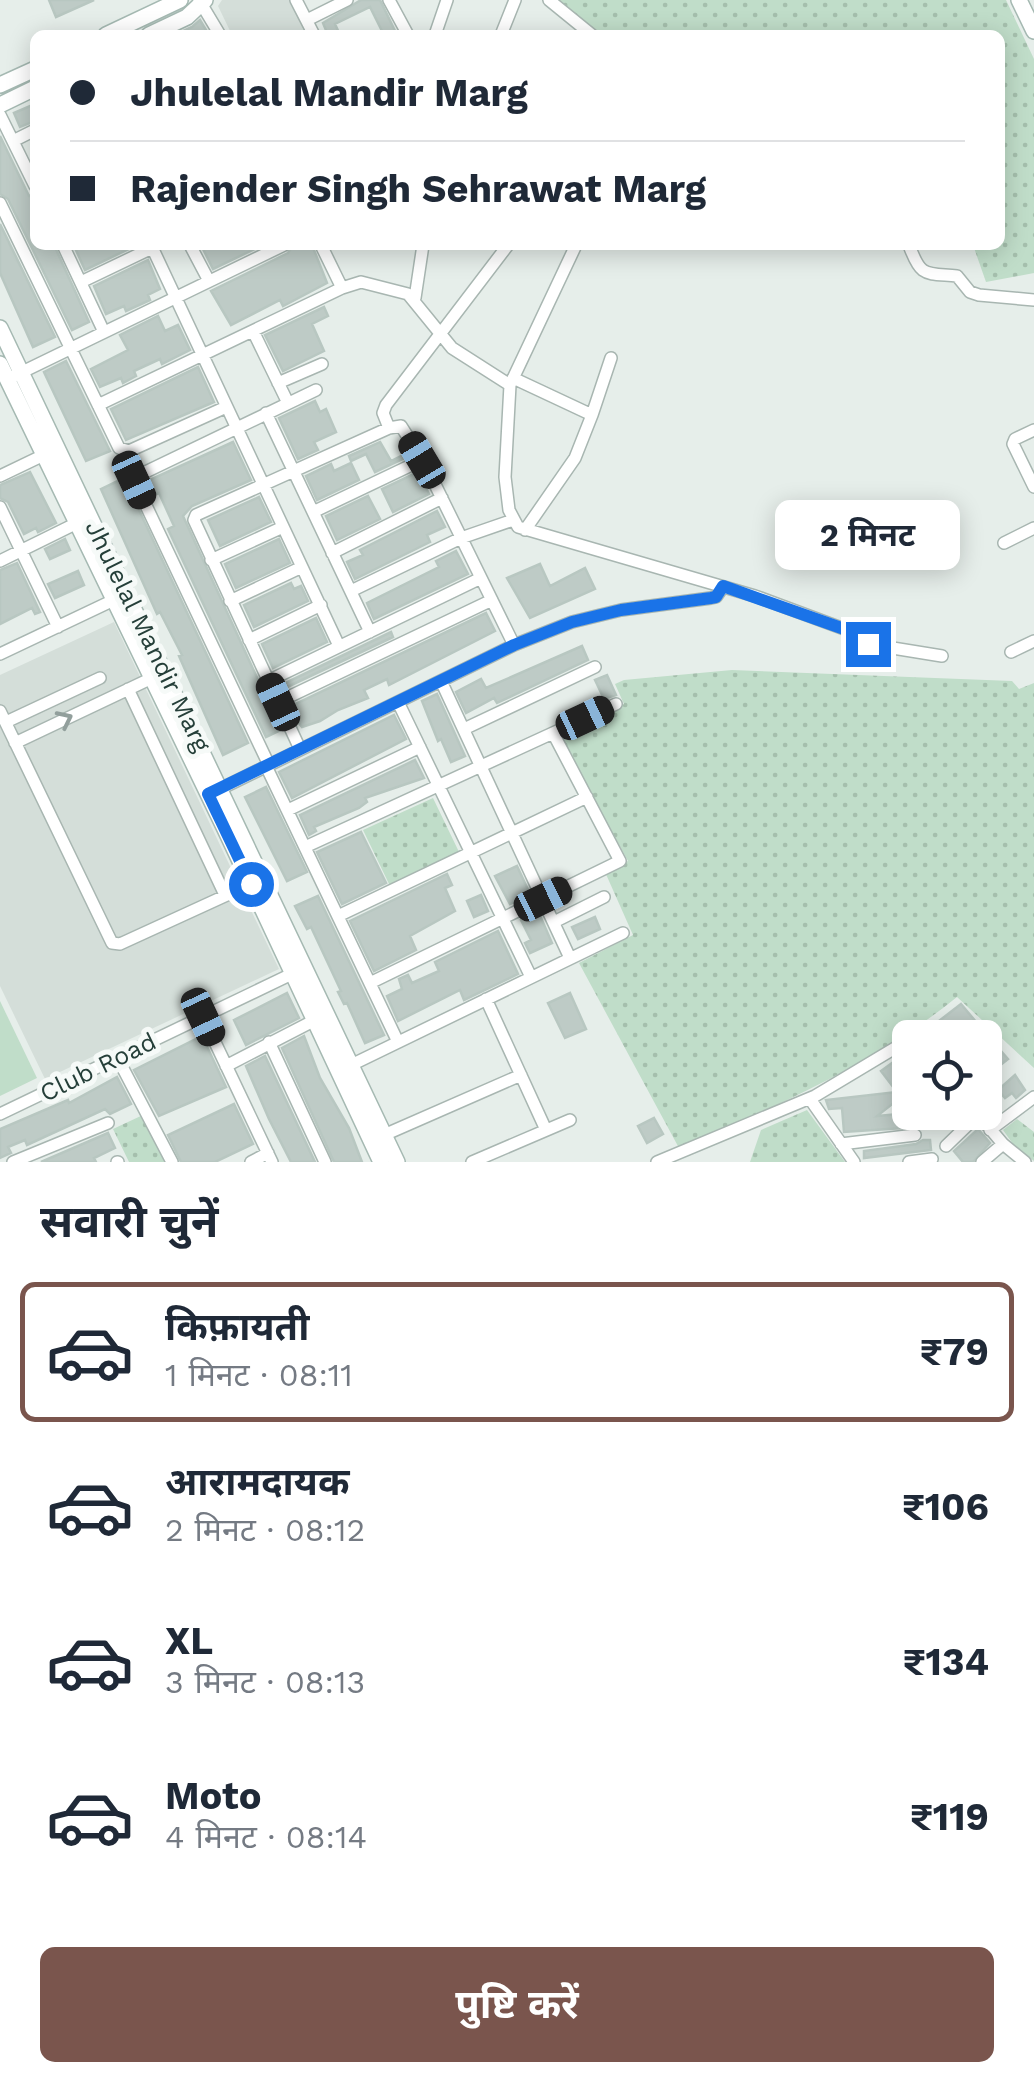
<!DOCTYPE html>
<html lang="hi">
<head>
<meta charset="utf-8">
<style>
  body { margin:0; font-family:"Work Sans","Noto Sans Devanagari",sans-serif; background:#f6f6f7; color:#1f2937; height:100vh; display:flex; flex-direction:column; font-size:38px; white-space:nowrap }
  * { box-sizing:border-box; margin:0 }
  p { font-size:32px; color:#747a83 }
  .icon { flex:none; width:55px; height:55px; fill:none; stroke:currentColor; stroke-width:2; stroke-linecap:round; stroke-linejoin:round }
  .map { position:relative; height:1162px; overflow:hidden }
  .details { display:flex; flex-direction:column; background:#fff; flex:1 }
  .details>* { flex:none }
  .top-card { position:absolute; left:30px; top:30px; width:975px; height:220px; border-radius:15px; box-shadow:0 5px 25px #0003; display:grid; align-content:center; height:220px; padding:0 40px; background:#fff }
  .buttons { position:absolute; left:892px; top:1020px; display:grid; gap:20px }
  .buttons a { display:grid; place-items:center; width:110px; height:110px; border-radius:15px; background:#fff; box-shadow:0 5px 25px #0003; font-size:50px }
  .end { position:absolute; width:45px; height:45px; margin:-22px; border:12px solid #1a73e8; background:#fff; box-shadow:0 0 0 5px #fff }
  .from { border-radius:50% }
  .bubble { position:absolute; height:70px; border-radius:15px; background:#fff; box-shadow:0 5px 25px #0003; font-size:32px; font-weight:700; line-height:70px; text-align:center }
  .car { position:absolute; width:30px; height:60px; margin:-30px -15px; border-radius:12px; box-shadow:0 0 8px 2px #0007; background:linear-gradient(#222 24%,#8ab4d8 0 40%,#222 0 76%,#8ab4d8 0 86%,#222 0) }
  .top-card b { display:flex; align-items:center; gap:35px; height:95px; font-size:38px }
  .top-card b+b { border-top:2px solid #e0e1e3 }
  .top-card i { width:25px; height:25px; background:#1f2937 }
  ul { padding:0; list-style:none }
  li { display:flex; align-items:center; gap:30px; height:140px; margin:0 20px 15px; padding:0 20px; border:5px solid transparent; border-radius:15px }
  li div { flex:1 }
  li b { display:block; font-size:38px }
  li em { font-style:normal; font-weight:700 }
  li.current { border-color:#7a554d }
  li>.icon { width:90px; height:90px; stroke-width:1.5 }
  h2 { padding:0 40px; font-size:45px; line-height:120px }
  .button { display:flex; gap:20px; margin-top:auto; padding:20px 40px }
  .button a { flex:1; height:115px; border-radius:15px; background:#7a554d; color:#fff; font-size:40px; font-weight:700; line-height:115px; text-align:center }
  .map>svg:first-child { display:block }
  .built { fill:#d4ded9 }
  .green { fill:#c0ddc9 }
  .park { fill:url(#park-dots) }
  .building { fill:#becbc6; stroke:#b8c7c1; stroke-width:2.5 }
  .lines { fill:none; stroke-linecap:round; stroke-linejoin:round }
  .street-casing { stroke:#a8b6b1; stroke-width:14 }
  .secondary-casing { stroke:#a5b9b2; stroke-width:18 }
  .street { stroke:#fff; stroke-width:11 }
  .secondary { stroke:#fff; stroke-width:15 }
  .oneway { stroke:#929f9c }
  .route { stroke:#1a73e8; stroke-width:12 }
  .labels { text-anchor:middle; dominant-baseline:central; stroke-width:10; stroke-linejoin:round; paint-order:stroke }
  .street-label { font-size:25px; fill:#253f39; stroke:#f6faf8 }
</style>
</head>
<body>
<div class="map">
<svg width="1034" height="1162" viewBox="0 0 1034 1162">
  <defs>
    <pattern id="park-dots" width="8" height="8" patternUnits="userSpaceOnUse" patternTransform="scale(2.5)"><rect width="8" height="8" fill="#c0ddc9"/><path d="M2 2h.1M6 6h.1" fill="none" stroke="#a5bfad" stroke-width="1.8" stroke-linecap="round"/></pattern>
  </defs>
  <rect width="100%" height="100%" fill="#e6eeea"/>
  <!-- built -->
  <path class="built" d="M222,0H290L307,35H232L218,6Z
    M114,622L279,969L45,1079L0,986V675Z"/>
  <!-- green -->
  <path class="green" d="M0,1001L37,1078L0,1096Z"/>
  <!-- park -->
  <path class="park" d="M556,0H1006L1034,59V273L986,282L973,245H1000V35H606L576,19Z
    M732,670L1012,681L1019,689L1034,683V1068L957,997C873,1065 777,1106 679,1148L579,963L633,935L605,872L628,861L559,736L624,704L615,684L624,680Z
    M433,798L460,854L390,886L363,830Z
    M807,1110L845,1162H750L761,1130Z
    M145,1114L167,1162H129L113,1129Z
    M1017,1119L1034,1132V1161L1013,1144L1003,1130Z"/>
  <!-- building -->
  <path class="building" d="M49,0H94L56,17Z
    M361,0H380L397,35H384L370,7L335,24L340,35H328L323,23Z
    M200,20L209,35H175L192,27Z
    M35,104V121L20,127L14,113Z
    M0,136L29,196L35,195V245H54L89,322L72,330L8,199L0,194Z
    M0,224L55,337L33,347L0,273Z
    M81,245H137L85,270L75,248Z
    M201,245H263L213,269Z
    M293,245H312L327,283L283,306L280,300L231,325L211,291L288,253Z
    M148,260L160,289L148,295L150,300L126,311L124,306L106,314L94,286Z
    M324,307L328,316L312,324L324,351L283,371L265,335Z
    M158,316L165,331L178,325L190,350L162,364L160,359L134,371L136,376L123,383L121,378L100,387L91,369L128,350L120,335Z
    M66,361L110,451L86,461L44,372Z
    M198,367L214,402L126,440L111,409Z
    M315,401L320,412L326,409L336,432L314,442L318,450L298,459L279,418Z
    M233,442L251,480L192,506L183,516L281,730L266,737L168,529L174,526L159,493L152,496L145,482Z
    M380,442L391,461L407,453L409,456L375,472L366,454L351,461L349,456Z
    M351,463L359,480L317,500L306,476L331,464L334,471Z
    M30,472L56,523L38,532L36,528L24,534L8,502L0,498V485Z
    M418,472L429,494L393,512L382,489Z
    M124,478L248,743L223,755L179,656L182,655L160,612L157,614L101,489Z
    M368,496L380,519L337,540L326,516Z
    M259,497L271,522L220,546L208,520Z
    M437,511L445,527L427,535L430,542L355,579L347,562L363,555L360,550Z
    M65,539L70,550L50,559L45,549Z
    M279,539L290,563L236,588L225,564Z
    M456,551L468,574L374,619L367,603L439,567L436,561Z
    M17,563L40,612L35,614L32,608L0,624V570Z
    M540,564L550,586L585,568L595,589L530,618L507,578Z
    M78,571L84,585L55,598L48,584Z
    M291,583L294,589L301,586L308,601L254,627L244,605Z
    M486,613L495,631L389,685L387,679L364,690L368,698L338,710L320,721L302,727L298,722L291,706Z
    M316,618L327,642L273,668L262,644Z
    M391,632L393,637L283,689L281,685Z
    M582,646L588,660L497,703L494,698L466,713L456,692L481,679L486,688Z
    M607,675L616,695L604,699L595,680Z
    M437,694L465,756L451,762L441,739L438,741L422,701Z
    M394,715L406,739L292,798L279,772Z
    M415,760L424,778L365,798L367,802L359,808L314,827L316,831L309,835L300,815Z
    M266,787L307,872L287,881L245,797Z
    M361,832L386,883L342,904L317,852Z
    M517,866L530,894L510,904L495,876Z
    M447,874L452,885L445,888L455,911L410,936L416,950L374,971L350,921Z
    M481,895L488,911L474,917L467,901Z
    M318,896L384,1035L365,1043L347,1003L344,1004L338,992L341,991L311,927L307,929L295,906Z
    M538,911L552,943L530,953L525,943L531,940L521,920Z
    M595,917L600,929L578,939L572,927Z
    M498,931L518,974L464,1000L460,990L398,1021L387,996L402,989L399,979L408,975L412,983L439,971L435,962Z
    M287,993L299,1018L246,1045L234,1020Z
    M570,993L586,1029L565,1038L548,1003Z
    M961,1004L982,1029L971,1038H931L926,1031Z
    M202,1036L226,1087L159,1116L134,1070Z
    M304,1036L320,1078L349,1128L362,1162H334L282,1048Z
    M910,1050V1090L877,1116L909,1113V1121L919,1112H937L919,1127L844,1132L842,1108L829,1109L826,1100L897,1092L881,1071Z
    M1001,1051L1008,1059L985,1077V1064Z
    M265,1056L315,1162H291L269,1119L246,1066Z
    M1015,1075L1025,1090L1016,1098L1012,1093L1005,1098L998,1090Z
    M117,1077L131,1104L110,1114L105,1109L27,1145L25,1140L8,1147L11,1153L0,1158V1129L68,1100L69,1103Z
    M234,1104L253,1144L215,1162H181L168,1135Z
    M654,1118L663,1134L647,1143L638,1126Z
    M978,1129L990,1143L973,1162H963L954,1151Z
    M108,1133L115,1148L94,1158L96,1162H41Z
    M923,1140H930L931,1150L864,1158V1151L916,1144Z"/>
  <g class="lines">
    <!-- street casing -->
    <g class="street-casing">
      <path id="street" d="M199,0L220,35
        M296,0L314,35
        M389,0L408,35
        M549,0L592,35
        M307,20L347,0
        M435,35L447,0
        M501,35L515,0
        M0,115L35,186
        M13,141L35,130
        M0,203L119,448L129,451L224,408
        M63,245L104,332
        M151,245L339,646
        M190,245L209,281
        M576,245L510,385L505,477L509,510L518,527L755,596L847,630L868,644L942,656
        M909,245C921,278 925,273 957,276L970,292L979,295L1034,300
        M81,282L152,248
        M342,288L361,282L408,294L452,348L510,385
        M415,298L423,245
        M253,331L288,403
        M14,376L284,245
        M513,378L592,415L575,458L525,530
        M278,383L322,364
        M98,405L342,288L321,245
        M266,413L370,632
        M592,415L611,358
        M389,428L383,413L386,405L508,245
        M1034,430L1015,439L1013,444L1034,487
        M0,476L50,452
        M0,507L58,627
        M313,512L422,460
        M1004,543L1034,528
        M332,553L442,498
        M211,560L283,527
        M0,561L77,523
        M351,591L461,538L513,520
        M230,601L302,567
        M249,640L321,605
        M1011,652L1034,641
        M0,654L118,598
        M268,681L481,578
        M441,681L570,958
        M128,689L225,895
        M278,702L492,600
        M398,702L531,977
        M0,711L112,943L120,944L251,884
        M6,722L100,678
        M464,729L595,667
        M15,743L152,678
        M300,749L194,520L196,515L389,428L401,426L425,464L514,645
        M269,765L133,478L316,390
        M266,766L398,1042
        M214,792L514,645L572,622L621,610L711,598L716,597L723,587
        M288,810L420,747
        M305,847L616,704
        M338,916L587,797
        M554,922L604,897
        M370,983L620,861L553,733
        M486,999L546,1130
        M203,1017L272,1162
        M269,1042L325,1162
        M117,1057L172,1162
        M226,1066L315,1020
        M347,1067L623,933
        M810,1099L854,1162
        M976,1112L1003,1144L1025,1162
        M0,1114L298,971
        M990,1130L1034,1097
        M384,1135L521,1075
        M841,1144L915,1135
        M946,1146L978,1115
        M13,1162L108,1123
        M117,1162H118
        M251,1162L268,1153
        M472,1162L570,1120
        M657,1162L815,1096L910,1039
        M909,1162L932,1159
        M982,1162L1003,1144"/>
    </g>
    <!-- secondary casing -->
    <g class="secondary-casing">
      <path id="secondary" d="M1019,0L1034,31
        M106,35L180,0
        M149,35L187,17L205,0
        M0,85L35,69
        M0,105L35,88
        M0,328L397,1162
        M0,364L225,829L381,1162"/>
    </g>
    <!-- street -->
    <use href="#street" class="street"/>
    <!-- secondary -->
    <use href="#secondary" class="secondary"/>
  </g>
  <!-- one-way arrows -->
  <defs><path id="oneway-chevron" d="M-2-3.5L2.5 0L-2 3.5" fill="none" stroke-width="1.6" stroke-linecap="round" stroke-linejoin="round" transform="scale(2.5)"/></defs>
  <use class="oneway" href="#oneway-chevron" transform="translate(65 719) rotate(-26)"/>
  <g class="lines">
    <!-- route -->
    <path class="route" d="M251,884L208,794L514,645L572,622L621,610L711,598L716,597L723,586L847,630L868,644"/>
  </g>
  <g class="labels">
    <!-- street labels -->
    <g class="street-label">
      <text transform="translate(148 636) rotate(64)">Jhulelal Mandir Marg</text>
      <text transform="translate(98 1067) rotate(-26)">Club Road</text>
    </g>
  </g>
</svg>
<div class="buttons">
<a><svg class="icon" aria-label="locate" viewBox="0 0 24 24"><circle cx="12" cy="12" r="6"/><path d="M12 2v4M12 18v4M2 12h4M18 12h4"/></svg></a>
</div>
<i class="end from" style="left:251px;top:884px"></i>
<i class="end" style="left:868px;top:644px"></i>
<div class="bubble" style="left:775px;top:500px;width:185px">2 मिनट</div>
<i class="car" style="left:422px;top:460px;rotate:329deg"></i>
<i class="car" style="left:134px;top:480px;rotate:155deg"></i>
<i class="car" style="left:278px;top:702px;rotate:335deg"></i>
<i class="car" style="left:585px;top:718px;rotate:65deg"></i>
<i class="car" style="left:543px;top:899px;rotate:64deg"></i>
<i class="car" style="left:203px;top:1017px;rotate:155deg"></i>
<div class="top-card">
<b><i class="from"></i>Jhulelal Mandir Marg</b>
<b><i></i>Rajender Singh Sehrawat Marg</b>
</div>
</div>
<section class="details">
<h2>सवारी चुनें</h2>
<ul>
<li class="current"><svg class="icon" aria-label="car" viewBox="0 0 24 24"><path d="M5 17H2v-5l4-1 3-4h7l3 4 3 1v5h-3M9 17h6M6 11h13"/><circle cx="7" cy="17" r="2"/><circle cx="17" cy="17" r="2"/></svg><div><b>किफ़ायती</b><p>1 मिनट · 08:11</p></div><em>₹79</em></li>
<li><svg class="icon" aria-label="car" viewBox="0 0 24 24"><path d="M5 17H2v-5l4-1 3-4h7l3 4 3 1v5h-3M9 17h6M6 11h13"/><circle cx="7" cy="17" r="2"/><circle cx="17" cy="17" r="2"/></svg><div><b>आरामदायक</b><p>2 मिनट · 08:12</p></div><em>₹106</em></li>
<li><svg class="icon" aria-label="car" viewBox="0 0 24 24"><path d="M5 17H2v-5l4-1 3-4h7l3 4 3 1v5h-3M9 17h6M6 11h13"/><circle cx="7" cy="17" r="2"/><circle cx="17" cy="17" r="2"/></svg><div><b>XL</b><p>3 मिनट · 08:13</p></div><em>₹134</em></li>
<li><svg class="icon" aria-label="car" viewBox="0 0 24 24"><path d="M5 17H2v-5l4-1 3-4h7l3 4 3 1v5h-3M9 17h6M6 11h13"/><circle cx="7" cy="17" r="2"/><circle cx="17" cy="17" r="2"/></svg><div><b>Moto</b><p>4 मिनट · 08:14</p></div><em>₹119</em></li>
</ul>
<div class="button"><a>पुष्टि करें</a></div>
</section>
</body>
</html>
